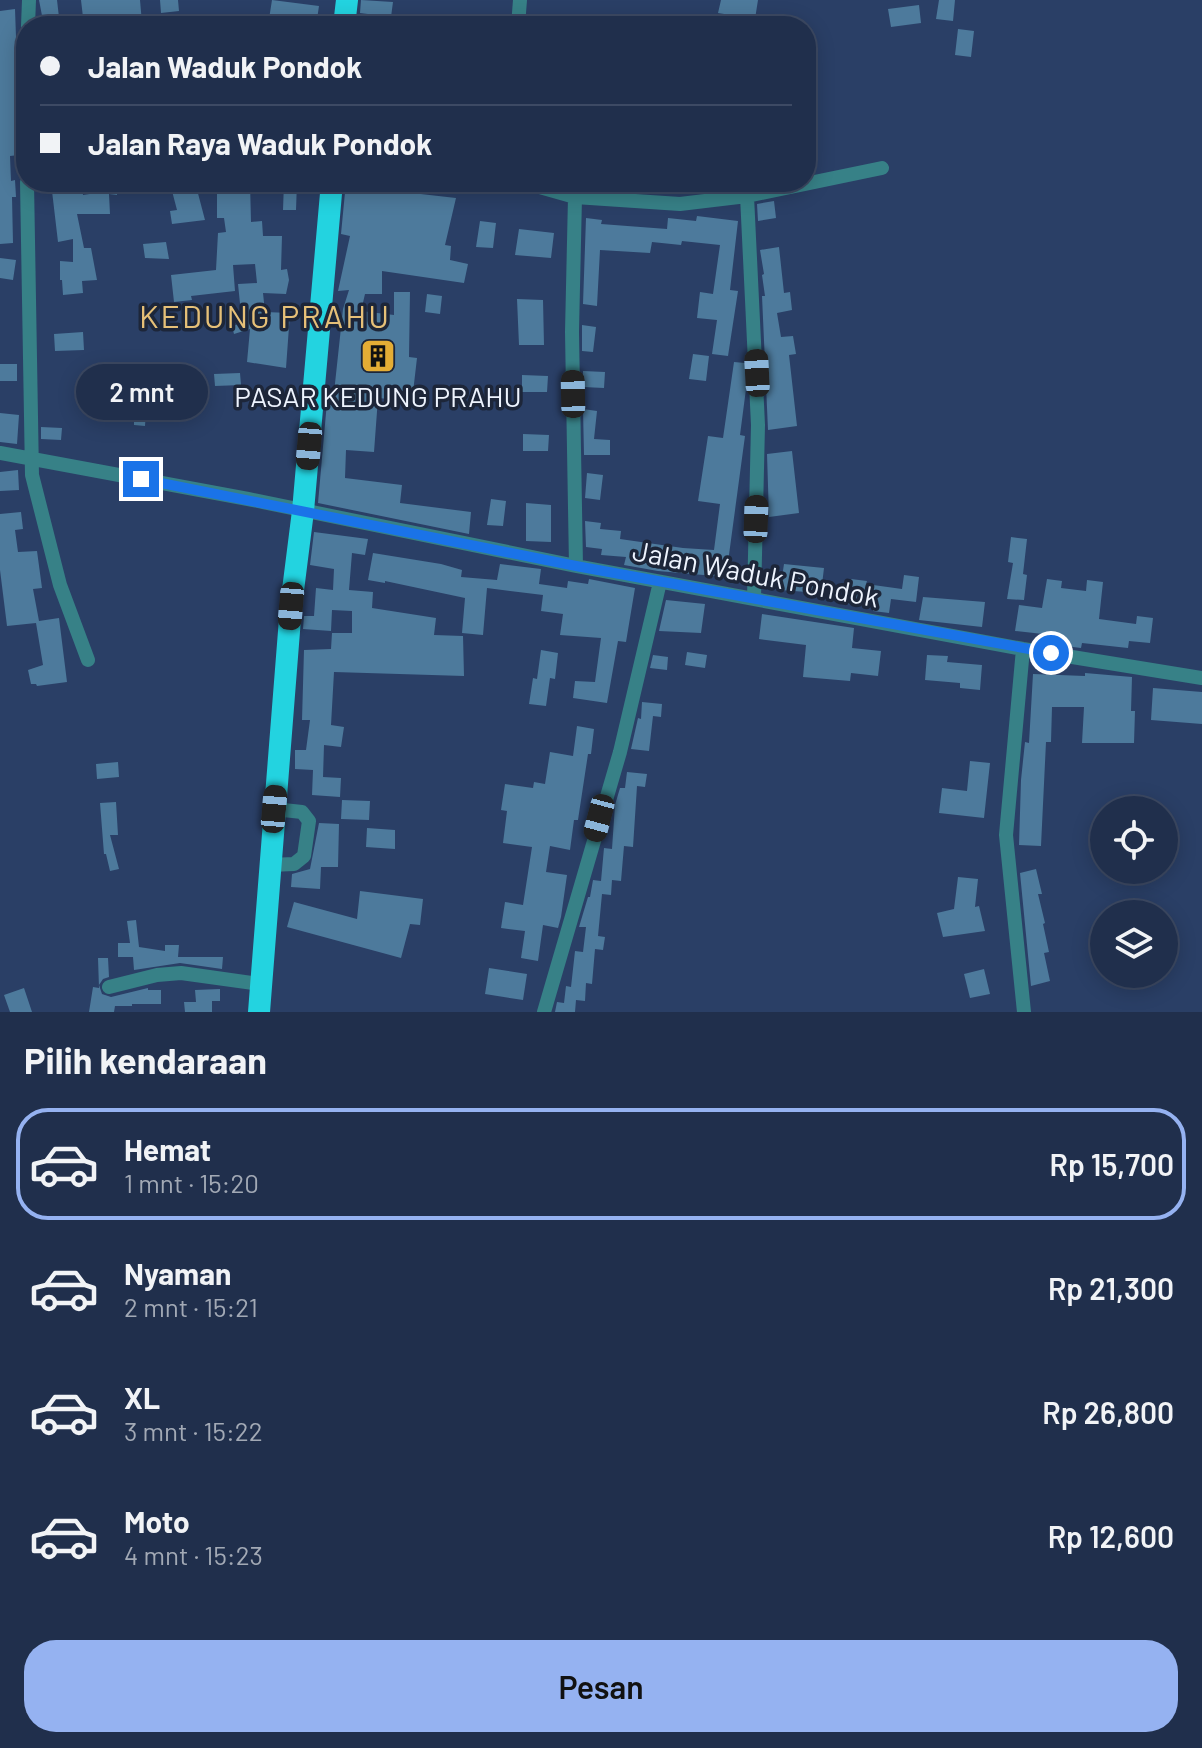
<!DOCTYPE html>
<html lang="id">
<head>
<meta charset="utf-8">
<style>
  body { margin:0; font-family:Barlow,sans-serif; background:#2d3b56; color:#f1f3f6; height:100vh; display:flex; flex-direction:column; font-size:30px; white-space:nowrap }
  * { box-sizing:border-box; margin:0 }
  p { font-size:26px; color:#a2a9b5 }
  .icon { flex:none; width:44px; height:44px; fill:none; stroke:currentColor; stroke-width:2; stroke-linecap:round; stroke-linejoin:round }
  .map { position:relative; height:1012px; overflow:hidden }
  .details { display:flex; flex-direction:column; background:#202f4c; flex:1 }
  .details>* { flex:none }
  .top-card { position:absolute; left:16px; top:16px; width:800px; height:176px; border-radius:32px; box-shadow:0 4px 20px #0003,0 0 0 2px #3d4a64; display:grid; align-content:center; height:176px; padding:0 24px; background:#202f4c }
  .tools { position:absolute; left:1090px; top:796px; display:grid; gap:16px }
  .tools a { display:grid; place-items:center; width:88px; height:88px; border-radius:50%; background:#202f4c; box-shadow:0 4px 20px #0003,0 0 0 2px #3d4a64; font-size:40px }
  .end { position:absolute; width:36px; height:36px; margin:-18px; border:10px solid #1a73e8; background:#fff; box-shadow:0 0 0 4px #fff }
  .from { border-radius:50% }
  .bubble { position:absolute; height:56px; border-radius:28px; background:#202f4c; box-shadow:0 4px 20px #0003,0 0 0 2px #3d4a64; font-size:26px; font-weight:600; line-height:56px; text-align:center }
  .car { position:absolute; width:24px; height:48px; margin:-24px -12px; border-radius:10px; box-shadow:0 0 6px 2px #0007; background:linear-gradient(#222 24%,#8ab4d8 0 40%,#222 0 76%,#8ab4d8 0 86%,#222 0) }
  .top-card b { display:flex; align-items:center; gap:28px; height:76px; font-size:30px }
  .top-card b+b { border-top:2px solid #3d4a64 }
  .top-card i { width:20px; height:20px; background:#f1f3f6 }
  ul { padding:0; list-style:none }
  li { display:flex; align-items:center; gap:24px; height:112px; margin:0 16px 12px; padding:0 8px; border:4px solid transparent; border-radius:32px }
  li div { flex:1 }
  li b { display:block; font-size:30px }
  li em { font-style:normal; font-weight:600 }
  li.current { border-color:#95b2f1 }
  li>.icon { width:72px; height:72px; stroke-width:1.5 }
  h2 { padding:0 24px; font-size:36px; line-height:96px }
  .primary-button { display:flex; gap:16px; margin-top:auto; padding:16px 24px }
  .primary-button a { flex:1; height:92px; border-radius:32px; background:#95b2f1; color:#111; font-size:32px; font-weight:600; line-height:92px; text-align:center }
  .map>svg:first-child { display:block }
  .building { fill:#4d7a9c }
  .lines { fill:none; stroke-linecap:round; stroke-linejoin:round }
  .minor { stroke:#378187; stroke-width:14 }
  .highway { stroke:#23d3e0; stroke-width:22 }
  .route { stroke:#1a73e8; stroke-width:10 }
  .labels { text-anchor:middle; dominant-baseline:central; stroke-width:7; stroke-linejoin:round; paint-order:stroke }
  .poi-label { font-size:28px; fill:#eef4fe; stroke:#1d2639 }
  .street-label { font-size:28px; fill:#eef4fe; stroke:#1d2639 }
  .quarter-label { font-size:32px; letter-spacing:2px; fill:#e6c078; stroke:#1d2639 }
</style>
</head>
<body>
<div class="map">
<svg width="1202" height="1012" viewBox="0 0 1202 1012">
  <rect width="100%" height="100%" fill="#2a3f66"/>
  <!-- building -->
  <path class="building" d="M39,0H57L60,26H44Z
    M81,0H140L142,23L124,25V16L97,19V26H84Z
    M160,0H178L179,11L161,13Z
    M272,0L319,6L316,26L269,19Z
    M361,0L393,2L391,17L360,13Z
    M721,0H758L755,19L718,13Z
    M939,0H955L953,21L936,19Z
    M919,5L921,23L891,27L888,9Z
    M15,9L17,65H20L21,81H19V155L10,156L11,181L15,180L16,197H12L13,243L0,244V11Z
    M958,29L974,31L971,57L955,55Z
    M44,182H82L83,195L103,192L104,182H117V195L109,194L110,214H77L84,248H91L97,280L82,281L83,293L63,295L62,280H60V261L73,262V239L58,242L52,191L44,192Z
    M177,182H195L205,220L172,224L170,211L177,210L172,191L179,189Z
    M217,182H250L251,222L262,221L263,236H282L281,270L287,269L289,280L286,294L263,293L265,312L290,313L286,368L247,362L250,329L234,334L232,326L242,323L238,284L257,283L255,264L233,265L235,291L191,296L192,300L174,302L171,275L216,270L218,233L226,232L224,218H217Z
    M284,182H297L296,210H283Z
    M346,182H405L403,192L456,198L445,245L451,246L450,260L468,264L464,283L382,271V294H365L361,311L394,315V292H410L409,357L417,358L412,401L378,398L374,452L346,450L345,478L402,485L400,503L471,512L469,534L318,503L327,402H333L343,309L349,290L338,291L350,236L341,234Z
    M616,182H652L651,192L615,190Z
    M774,201L776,218L758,221L757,204Z
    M697,216L738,221L730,290L738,291L728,356L712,354L717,320L697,318L700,292L713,294L720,245L682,241L681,245L652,242L650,253L600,250L597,306L583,304L586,218L602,220L601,224L667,229L668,218L696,221Z
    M480,221L496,223L493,248L476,247Z
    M519,229L554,233L551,258L515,255Z
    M166,242L169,259L145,258L143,244Z
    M779,247L784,293L790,292L792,310L777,313L781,337L793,336L796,354L789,355L797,426L768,430L762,296H765L762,275L764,274L760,250Z
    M0,258L16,260L13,280L0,278Z
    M427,294L442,296L440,314L425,312Z
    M517,299L543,300L544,345H519Z
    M582,325L596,327L593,352L582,351Z
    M83,332L84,350L55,351L54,334Z
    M693,354L709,356L706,381L689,379Z
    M734,362L745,363L746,389L740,435L745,436L726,577L658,571L624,565L626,557L601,555L602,549L586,547L585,521L601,523L600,529L621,531L620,539L683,548L714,550L720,504L698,501L708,436L723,438Z
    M0,364H17V381H0Z
    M583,371L605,372L604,388L583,387Z
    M240,373L241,385L215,386L214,374Z
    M522,375L548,376L547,392H522Z
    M135,395L147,396L145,426L134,425V414H114V402H135Z
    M583,409L597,411L594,439L610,440V455H584Z
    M0,413L19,415L17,444L0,442Z
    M41,427L62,428L61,440L41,439Z
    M523,434L549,435L548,451H523Z
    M792,451L799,513L769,517L767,454Z
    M18,470L19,490L0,491V472Z
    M587,473L603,475L600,500L585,498Z
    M491,499L506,501L503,526L487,525Z
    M526,503L551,505V542L526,541Z
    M21,512L23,529L15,530L18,552L37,551L42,588L33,589L39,621L59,618L67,682L37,686L36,684H31L28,670L43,665L36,623L7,626L0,570V514Z
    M314,532L368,539L365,555L352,553L349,590L373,592L372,608L436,618L434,635L463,636L464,676L334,672L331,725L344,727L341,747L324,745L323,777L341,778L340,797L312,795L313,770L295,769V750H306L310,720H302L304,650L331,649L332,633H352V611L332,610L331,631L303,629L304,616H314L316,588L333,590L334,569L310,565Z
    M1011,537L1027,539L1023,574L1027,575L1024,600L1007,599L1013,563L1008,562Z
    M373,553L441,564L462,570L461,577L497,580L500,564L541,569L539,584L567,588L568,581L588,584L589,579L635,588L626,642L618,641L607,703L573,698L575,681L595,682L601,638L560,635L563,614L541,611L543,595L487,588L483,635L462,633L465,598L385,581V583L368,580Z
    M784,564L824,568L821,593L780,590Z
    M904,575L919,577L916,602L891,599L889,613L873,611V607L847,604L851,579L867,581L866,584L902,589Z
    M1047,579L1062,581L1061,588L1086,591L1087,580L1103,582L1099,619L1136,624L1137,616L1153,618L1150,643L1129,641L1128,648L1082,643L1081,648L1065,646V641L1042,639L1043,634L1015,631L1019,605L1042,608Z
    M923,597L985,602L982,627L919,620Z
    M666,600L705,604L701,633L659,631Z
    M762,614L854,628L852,648L881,651L878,676L851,673L850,681L803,677L806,645L759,639Z
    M541,650L558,653L555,679L550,678L546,706L529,704L533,678L537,679Z
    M687,652L707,655L705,668L685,665Z
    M653,655L668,657L667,670L650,668Z
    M927,655L948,656L947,662L982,665L980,690L960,688V683L925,680Z
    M1085,673L1132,677L1131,711H1135L1134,743H1082L1084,707H1052L1051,742H1046L1041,846L1019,845L1021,780L1025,742L1029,743L1033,674L1085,676Z
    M1153,688L1202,692V724L1151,720Z
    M642,702L662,704L661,717L653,716L649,751L631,749L638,718L641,719Z
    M577,726L594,729L591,754H588L578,820H574L570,850L550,846L546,872L567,875L561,917L558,928L543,925L538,961L521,958L525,931L501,928L505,902L523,905L532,847L503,843L507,811L501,810L505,784L533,788L534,782L545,784L550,752L573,756Z
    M970,761L990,763L984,818L939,813L942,788L967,791Z
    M118,762L119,777L97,779L96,764Z
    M627,772L647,774L645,787L637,786L633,847L624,846L621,881L612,880L611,895L602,894L598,936L605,937L603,950L595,949L592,984L586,983L585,1001L576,1000L575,1012H555L557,1002L564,1003L566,986L571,987L575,951L583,952L586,927H579L588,897H590L593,880L601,881L604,848L612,849L615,805L620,788H625Z
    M342,800L370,801L369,820L341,819Z
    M116,802L118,835H110L119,869L110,871L106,854H104L100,803Z
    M319,823L339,824L338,867H321L320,889L291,887L292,874L310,869Z
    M367,828L395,830V849L366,847Z
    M1036,869L1042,894H1038L1045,923L1043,924L1049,952L1044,953L1050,981L1031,986L1020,873Z
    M958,877L978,879L975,907L979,906L985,931L943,937L937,913L954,909Z
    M360,891L423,899L420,925L410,924L401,958L287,927L294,902L357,919Z
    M136,920L139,947L165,951V945H179L178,957H223L222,969L180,963L134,970L133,957H118V943H130L127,921Z
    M98,958H108L109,977L103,979L99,985L102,994L111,997L148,988V990H161V1004H132V1006H115L114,1012H89L93,987L99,988Z
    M489,968L527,974L523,1000L485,994Z
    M984,969L990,994L970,998L964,974Z
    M24,988L32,1012H10L4,995Z
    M220,989V1001H212V1012H185L184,1002H196L195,990Z"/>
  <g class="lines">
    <!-- minor -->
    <path class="minor" d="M28,26L29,0
      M518,26L520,0
      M27,182L32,475L60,585L88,660
      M522,182L575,197L680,204L747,196L882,168
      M747,196L758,425L754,599
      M575,197L572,332L576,566
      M0,453L248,499L576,566L1023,649L1202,678
      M1023,649L1006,835L1024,1012
      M270,865L294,864L304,856L309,821L302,812L274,809
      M109,987L157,975L181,973L260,984
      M544,1012L620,752L660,582"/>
    <!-- highway -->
    <path class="highway" d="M344,26L347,0
      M259,1012L291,606L303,511L332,182"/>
  </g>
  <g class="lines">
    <!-- route -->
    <path class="route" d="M141,479L576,566L1051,653"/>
  </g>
  <!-- icons -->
  <defs>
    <g id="building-square" transform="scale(1.8)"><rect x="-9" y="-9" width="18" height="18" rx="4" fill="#e4ad35" stroke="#1d2639"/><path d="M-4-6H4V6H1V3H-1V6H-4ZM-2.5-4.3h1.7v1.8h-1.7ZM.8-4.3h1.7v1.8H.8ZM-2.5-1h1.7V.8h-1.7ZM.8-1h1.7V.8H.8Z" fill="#111"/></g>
  </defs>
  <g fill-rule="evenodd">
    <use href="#building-square" x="378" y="356"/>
  </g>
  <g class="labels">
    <!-- poi labels -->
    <g class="poi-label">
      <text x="378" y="396">PASAR KEDUNG PRAHU</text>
    </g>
    <!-- street labels -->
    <g class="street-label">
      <text transform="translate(756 573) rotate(11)">Jalan Waduk Pondok</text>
    </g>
    <!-- quarter labels -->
    <g class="quarter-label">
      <text x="265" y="315">KEDUNG PRAHU</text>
    </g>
  </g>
</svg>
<div class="tools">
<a><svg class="icon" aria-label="locate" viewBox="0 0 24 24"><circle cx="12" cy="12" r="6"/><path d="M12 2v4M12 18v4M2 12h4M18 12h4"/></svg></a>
<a><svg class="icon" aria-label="layers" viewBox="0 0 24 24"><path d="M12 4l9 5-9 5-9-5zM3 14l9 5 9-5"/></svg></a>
</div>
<i class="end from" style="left:1051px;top:653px"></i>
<i class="end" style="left:141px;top:479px"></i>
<div class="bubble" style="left:76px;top:364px;width:132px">2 mnt</div>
<i class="car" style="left:757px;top:373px;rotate:357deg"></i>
<i class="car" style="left:573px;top:394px;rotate:359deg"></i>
<i class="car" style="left:309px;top:446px;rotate:185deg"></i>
<i class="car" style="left:756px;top:519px;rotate:2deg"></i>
<i class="car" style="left:291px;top:606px;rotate:185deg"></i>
<i class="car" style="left:274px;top:809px;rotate:5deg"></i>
<i class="car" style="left:599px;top:818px;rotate:195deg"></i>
<div class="top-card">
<b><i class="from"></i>Jalan Waduk Pondok</b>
<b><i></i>Jalan Raya Waduk Pondok</b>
</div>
</div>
<section class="details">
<h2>Pilih kendaraan</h2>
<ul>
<li class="current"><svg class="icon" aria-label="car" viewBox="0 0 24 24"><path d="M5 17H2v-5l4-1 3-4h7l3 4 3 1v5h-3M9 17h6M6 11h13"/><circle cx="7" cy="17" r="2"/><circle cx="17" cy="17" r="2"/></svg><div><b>Hemat</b><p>1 mnt · 15:20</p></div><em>Rp 15,700</em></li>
<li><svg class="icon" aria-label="car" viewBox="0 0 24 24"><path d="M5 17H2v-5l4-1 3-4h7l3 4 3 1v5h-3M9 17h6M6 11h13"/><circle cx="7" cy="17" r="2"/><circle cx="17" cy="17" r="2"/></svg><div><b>Nyaman</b><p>2 mnt · 15:21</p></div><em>Rp 21,300</em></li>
<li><svg class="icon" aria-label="car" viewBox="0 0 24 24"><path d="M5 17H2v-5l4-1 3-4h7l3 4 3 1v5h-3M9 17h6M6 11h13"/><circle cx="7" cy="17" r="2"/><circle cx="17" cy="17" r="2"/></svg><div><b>XL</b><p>3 mnt · 15:22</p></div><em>Rp 26,800</em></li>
<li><svg class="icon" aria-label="car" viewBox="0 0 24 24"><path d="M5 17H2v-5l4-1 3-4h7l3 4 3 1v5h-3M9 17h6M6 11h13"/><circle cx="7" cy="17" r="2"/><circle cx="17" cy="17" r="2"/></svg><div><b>Moto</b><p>4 mnt · 15:23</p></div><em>Rp 12,600</em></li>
</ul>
<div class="primary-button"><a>Pesan</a></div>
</section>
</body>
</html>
